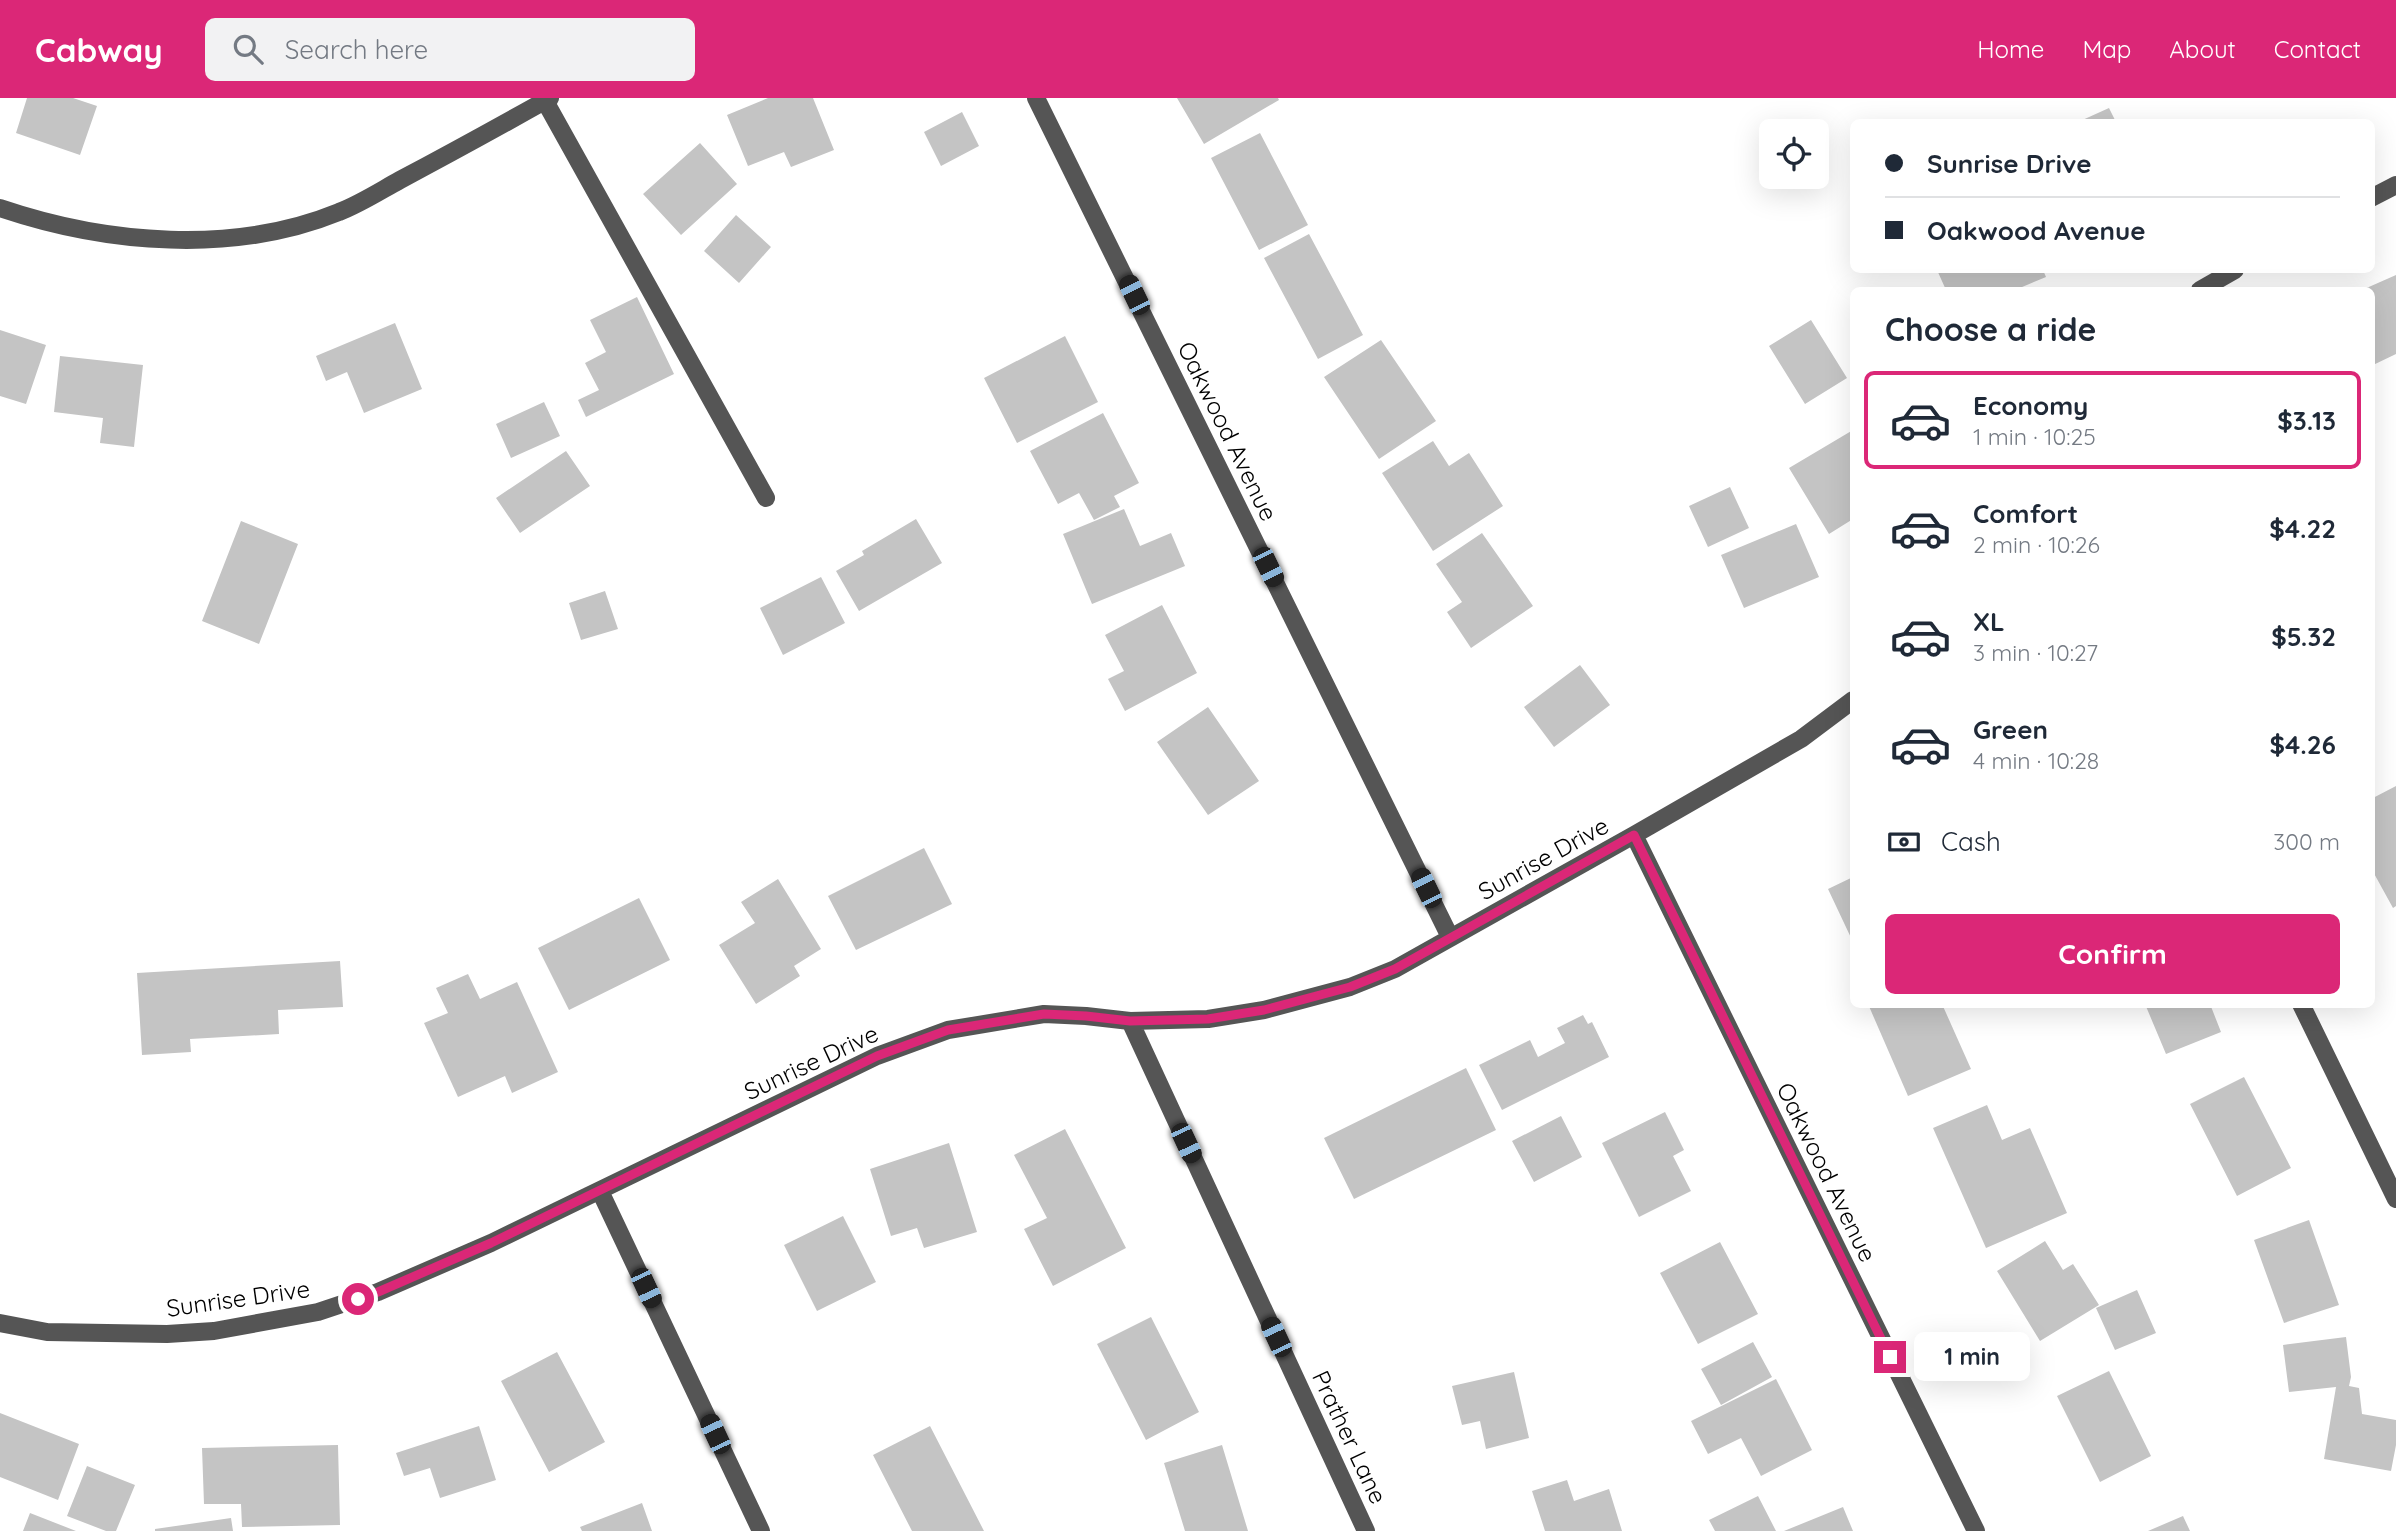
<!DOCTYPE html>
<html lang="en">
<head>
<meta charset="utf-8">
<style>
  body { margin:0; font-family:Quicksand,sans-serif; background:#f2f2f3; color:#1f2937; height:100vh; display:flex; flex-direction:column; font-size:26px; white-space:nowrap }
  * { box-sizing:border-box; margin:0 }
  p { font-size:23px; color:#747a83 }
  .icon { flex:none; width:38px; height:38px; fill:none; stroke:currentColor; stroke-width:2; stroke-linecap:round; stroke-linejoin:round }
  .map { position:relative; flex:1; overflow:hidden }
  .side { position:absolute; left:1850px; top:189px; width:525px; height:721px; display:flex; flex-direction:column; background:#fff; border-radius:10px; box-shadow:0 7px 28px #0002 }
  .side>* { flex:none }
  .banner { position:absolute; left:1850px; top:21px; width:525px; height:154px; border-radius:10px; box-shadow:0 7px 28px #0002; display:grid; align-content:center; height:154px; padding:0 35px; background:#fff }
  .fabs { position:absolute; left:1759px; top:21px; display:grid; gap:14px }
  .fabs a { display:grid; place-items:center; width:70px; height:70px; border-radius:10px; background:#fff; box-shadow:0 7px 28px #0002; font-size:35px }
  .end { position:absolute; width:32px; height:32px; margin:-16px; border:9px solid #db2777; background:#fff; box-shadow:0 0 0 4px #fff }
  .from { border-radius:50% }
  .bubble { position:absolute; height:49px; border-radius:10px; background:#fff; box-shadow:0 7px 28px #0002; font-size:23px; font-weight:700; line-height:49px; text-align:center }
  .car { position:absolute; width:21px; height:42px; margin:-21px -10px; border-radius:9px; box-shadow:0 0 5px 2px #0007; background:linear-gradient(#222 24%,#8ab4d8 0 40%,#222 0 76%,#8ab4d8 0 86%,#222 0) }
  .banner b { display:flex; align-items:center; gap:24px; height:66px; font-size:26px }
  .banner b+b { border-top:2px solid #e0e1e3 }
  .banner i { width:18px; height:18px; background:#1f2937 }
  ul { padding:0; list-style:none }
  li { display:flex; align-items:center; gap:21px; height:98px; margin:0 14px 10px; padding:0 21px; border:4px solid transparent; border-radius:10px }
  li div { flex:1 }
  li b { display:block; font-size:26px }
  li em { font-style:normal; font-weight:700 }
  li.active { border-color:#db2777 }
  li>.icon { width:63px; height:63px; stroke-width:1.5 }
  h2 { padding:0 35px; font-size:32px; line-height:84px }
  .pay { display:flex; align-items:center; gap:18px; height:77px; padding:0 35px; font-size:26px }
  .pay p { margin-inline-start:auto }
  .primary-button { display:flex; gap:14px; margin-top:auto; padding:14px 35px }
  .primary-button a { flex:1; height:80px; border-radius:10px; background:#db2777; color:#fff; font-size:28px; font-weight:700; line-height:80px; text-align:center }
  header { display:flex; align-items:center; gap:42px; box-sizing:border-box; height:98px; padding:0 35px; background:#db2777; color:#fff }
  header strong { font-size:33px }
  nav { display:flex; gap:38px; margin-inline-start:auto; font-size:24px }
  .search { width:490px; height:63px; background:#f2f2f3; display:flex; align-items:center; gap:18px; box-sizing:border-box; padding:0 24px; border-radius:10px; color:#747a83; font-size:26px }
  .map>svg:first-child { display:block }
  .building { fill:#c4c4c4 }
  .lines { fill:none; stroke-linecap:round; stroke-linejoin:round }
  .minor { stroke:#555; stroke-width:18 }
  .route { stroke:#db2777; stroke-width:9 }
  .labels { text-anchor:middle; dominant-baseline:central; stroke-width:6; stroke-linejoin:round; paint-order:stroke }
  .street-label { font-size:24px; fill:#000; stroke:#fff }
</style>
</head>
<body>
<header>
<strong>Cabway</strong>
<div class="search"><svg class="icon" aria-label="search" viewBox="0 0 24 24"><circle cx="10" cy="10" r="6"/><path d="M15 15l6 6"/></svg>Search here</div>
<nav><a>Home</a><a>Map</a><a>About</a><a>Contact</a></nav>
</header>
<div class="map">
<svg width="2396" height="1433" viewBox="0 0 2396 1433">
  <rect width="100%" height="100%" fill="#fff"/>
  <!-- building -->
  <path class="building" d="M27,0H73L97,8L80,57L16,35Z
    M768,0H813L834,52L791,69L784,54L748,68L727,17Z
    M1177,0H1278L1279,2L1204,46Z
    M2109,10L2116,24H2078Z
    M962,14L979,48L941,68L924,34Z
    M1260,35L1308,127L1259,152L1211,60Z
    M700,45L737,86L681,137L643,96Z
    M736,117L771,149L739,185L704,153Z
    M1309,136L1363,237L1318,261L1264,160Z
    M1937,172H2043L2046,179L2015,192H1946Z
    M2396,177V256L2371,268V192H2362Z
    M637,199L674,276L586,319L578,302L599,292L585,265L606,254L590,222Z
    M1811,222L1847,280L1805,306L1769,248Z
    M395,225L422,291L364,315L347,274L326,283L316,258Z
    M0,232L46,247L26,306L0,298Z
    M1065,238L1098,304L1017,345L984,280Z
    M1381,242L1436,323L1379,361L1324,279Z
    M60,258L143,267L134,349L100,345L103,320L54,314Z
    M544,304L560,338L511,360L496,326Z
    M1103,315L1139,385L1114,398L1120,409L1094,422L1079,395L1058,406L1030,353Z
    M1853,332V421L1829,436L1789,370Z
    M1433,343L1449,368L1469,355L1503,408L1433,453L1382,375Z
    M566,353L590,388L520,435L496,400Z
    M1730,389L1749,430L1708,449L1689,408Z
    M1124,411L1140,448L1171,435L1185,468L1092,506L1063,436Z
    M916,421L942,465L859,513L836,473L864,457L862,453Z
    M241,423L298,446L259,546L202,523Z
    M1796,426L1819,479L1744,510L1721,457Z
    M1482,435L1533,508L1471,550L1447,514L1462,504L1436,466Z
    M821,479L845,525L783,557L760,510Z
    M605,493L618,531L581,542L569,505Z
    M1162,507L1197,575L1125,613L1108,581L1124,573L1105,537Z
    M1580,567L1610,607L1554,649L1524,609Z
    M1208,609L1259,683L1208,717L1157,644Z
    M2396,688V808L2393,810L2371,770V701Z
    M924,750L952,806L856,852L828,798Z
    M1853,779V844L1828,791Z
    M778,781L821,851L794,868L800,878L756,906L719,847L755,825L741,804Z
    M639,800L670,862L569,912L538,850Z
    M340,863L343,909L278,912L279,936L190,941L191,954L142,957L137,875Z
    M468,876L480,901L517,884L558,974L512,995L505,978L458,999L424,925L448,915L436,890Z
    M1868,906H1942L1971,971L1908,998Z
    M2145,906H2210L2221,934L2166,956Z
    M1583,917L1588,926L1592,924L1609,959L1502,1012L1479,967L1530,942L1538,959L1565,945L1557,930Z
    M1466,970L1496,1032L1354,1101L1324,1040Z
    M2244,979L2291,1070L2237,1098L2190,1006Z
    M1987,1007L2002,1042L2030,1030L2067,1115L1986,1150L1933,1030Z
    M1665,1014L1684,1052L1673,1058L1691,1093L1639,1119L1602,1045Z
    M1561,1018L1582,1059L1534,1084L1512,1043Z
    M1065,1031L1126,1150L1053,1188L1024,1131L1047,1120L1014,1057Z
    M949,1045L977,1134L924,1150L917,1130L891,1138L870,1071Z
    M843,1118L876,1184L817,1213L784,1147Z
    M2309,1122L2339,1207L2284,1225L2254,1142Z
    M2045,1143L2063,1172L2073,1166L2099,1207L2040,1243L1997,1173Z
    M1720,1144L1758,1216L1698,1246L1660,1175Z
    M2137,1192L2156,1235L2115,1252L2096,1210Z
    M1151,1219L1199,1314L1146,1342L1097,1246Z
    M2346,1239L2351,1279L2349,1288L2359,1290L2362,1316L2396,1322V1347L2391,1373L2324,1361L2336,1289L2289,1294L2283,1247Z
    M1753,1244L1772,1279L1721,1307L1701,1271Z
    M557,1254L605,1344L549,1374L501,1283Z
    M2109,1273L2151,1358L2100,1384L2057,1298Z
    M1514,1274L1529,1340L1486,1351L1480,1323L1462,1327L1452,1288Z
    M1776,1281L1812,1352L1761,1378L1741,1340L1708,1356L1691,1323Z
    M0,1315L79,1346L58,1402L0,1379Z
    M479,1328L496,1382L440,1400L430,1370L404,1378L396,1355Z
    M930,1328L984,1433H912L873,1357Z
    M338,1347L340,1427L242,1429L241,1406H204L202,1350Z
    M1222,1347L1248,1433H1185L1164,1365Z
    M87,1368L135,1387L116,1433H106L67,1418Z
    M1567,1382L1574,1403L1609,1391L1622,1433H1545L1532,1393Z
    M1758,1398L1776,1433H1715L1709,1422Z
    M642,1405L652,1433H582L580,1429Z
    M1843,1409L1853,1433H1784Z
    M30,1415L76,1433H23Z
    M2183,1418L2190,1433H2148Z
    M231,1420L233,1433H155V1431Z"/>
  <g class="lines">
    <!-- minor -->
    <path class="minor" d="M1036,0L1450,839
      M545,3L766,400
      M2371,100L2396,87
      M0,110C106,146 234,157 339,114C360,106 380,93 400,82C451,55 500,28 550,0
      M2200,192L2235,172
      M1634,737L1976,1433
      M2301,906L2396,1101
      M1130,923L1366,1433
      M600,1093L761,1433
      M0,1225L47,1234L167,1236L214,1233L318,1214L378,1194L491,1145L877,958L948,932L1044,916L1086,918L1130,923L1208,921L1264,912L1350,889L1395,871L1634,737L1801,641L1853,602"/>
  </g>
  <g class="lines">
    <!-- route -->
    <path class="route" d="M358,1201L378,1194L491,1145L877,958L948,932L1044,916L1086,918L1130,923L1208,921L1264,912L1350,889L1395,871L1634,737L1890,1259"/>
  </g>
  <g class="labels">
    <!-- street labels -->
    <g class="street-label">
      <text transform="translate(1228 333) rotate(64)">Oakwood Avenue</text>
      <text transform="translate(1543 760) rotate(-29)">Sunrise Drive</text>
      <text transform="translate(811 964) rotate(-25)">Sunrise Drive</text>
      <text transform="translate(1827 1074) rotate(64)">Oakwood Avenue</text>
      <text transform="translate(238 1200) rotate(-8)">Sunrise Drive</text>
      <text transform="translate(1350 1339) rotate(65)">Prather Lane</text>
    </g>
  </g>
</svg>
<div class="fabs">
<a><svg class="icon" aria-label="locate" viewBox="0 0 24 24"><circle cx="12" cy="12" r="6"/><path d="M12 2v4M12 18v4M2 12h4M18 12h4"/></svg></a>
</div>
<i class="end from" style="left:358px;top:1201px"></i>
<i class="end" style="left:1890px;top:1259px"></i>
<div class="bubble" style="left:1914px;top:1234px;width:116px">1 min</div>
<i class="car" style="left:1134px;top:197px;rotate:334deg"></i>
<i class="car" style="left:1268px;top:469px;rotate:154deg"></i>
<i class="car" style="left:1426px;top:790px;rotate:334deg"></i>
<i class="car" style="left:1186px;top:1045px;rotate:155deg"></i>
<i class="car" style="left:646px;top:1190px;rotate:155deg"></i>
<i class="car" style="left:1276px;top:1239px;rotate:335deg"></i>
<i class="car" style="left:715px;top:1336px;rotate:335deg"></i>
<div class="banner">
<b><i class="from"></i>Sunrise Drive</b>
<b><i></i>Oakwood Avenue</b>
</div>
<section class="side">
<h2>Choose a ride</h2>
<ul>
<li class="active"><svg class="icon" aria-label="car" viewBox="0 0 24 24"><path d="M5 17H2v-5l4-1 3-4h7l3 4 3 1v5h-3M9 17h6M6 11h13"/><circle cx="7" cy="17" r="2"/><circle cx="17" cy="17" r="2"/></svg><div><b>Economy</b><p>1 min · 10:25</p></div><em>$3.13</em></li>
<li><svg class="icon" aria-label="car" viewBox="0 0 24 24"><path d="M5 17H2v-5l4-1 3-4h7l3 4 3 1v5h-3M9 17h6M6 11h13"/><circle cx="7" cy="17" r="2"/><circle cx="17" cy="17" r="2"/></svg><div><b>Comfort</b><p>2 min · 10:26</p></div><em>$4.22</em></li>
<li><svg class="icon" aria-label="car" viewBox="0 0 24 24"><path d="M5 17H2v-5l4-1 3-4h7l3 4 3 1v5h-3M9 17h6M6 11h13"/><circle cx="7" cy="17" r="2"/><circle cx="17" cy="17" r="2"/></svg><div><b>XL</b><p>3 min · 10:27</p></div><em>$5.32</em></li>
<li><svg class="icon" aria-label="car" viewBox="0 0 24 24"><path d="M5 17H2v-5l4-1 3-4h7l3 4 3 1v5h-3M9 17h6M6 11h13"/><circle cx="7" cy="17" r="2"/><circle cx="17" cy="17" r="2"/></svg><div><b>Green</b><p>4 min · 10:28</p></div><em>$4.26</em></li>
</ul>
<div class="pay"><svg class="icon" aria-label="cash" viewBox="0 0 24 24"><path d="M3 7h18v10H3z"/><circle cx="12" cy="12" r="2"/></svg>Cash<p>300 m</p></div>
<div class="primary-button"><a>Confirm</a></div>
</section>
</div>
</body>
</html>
